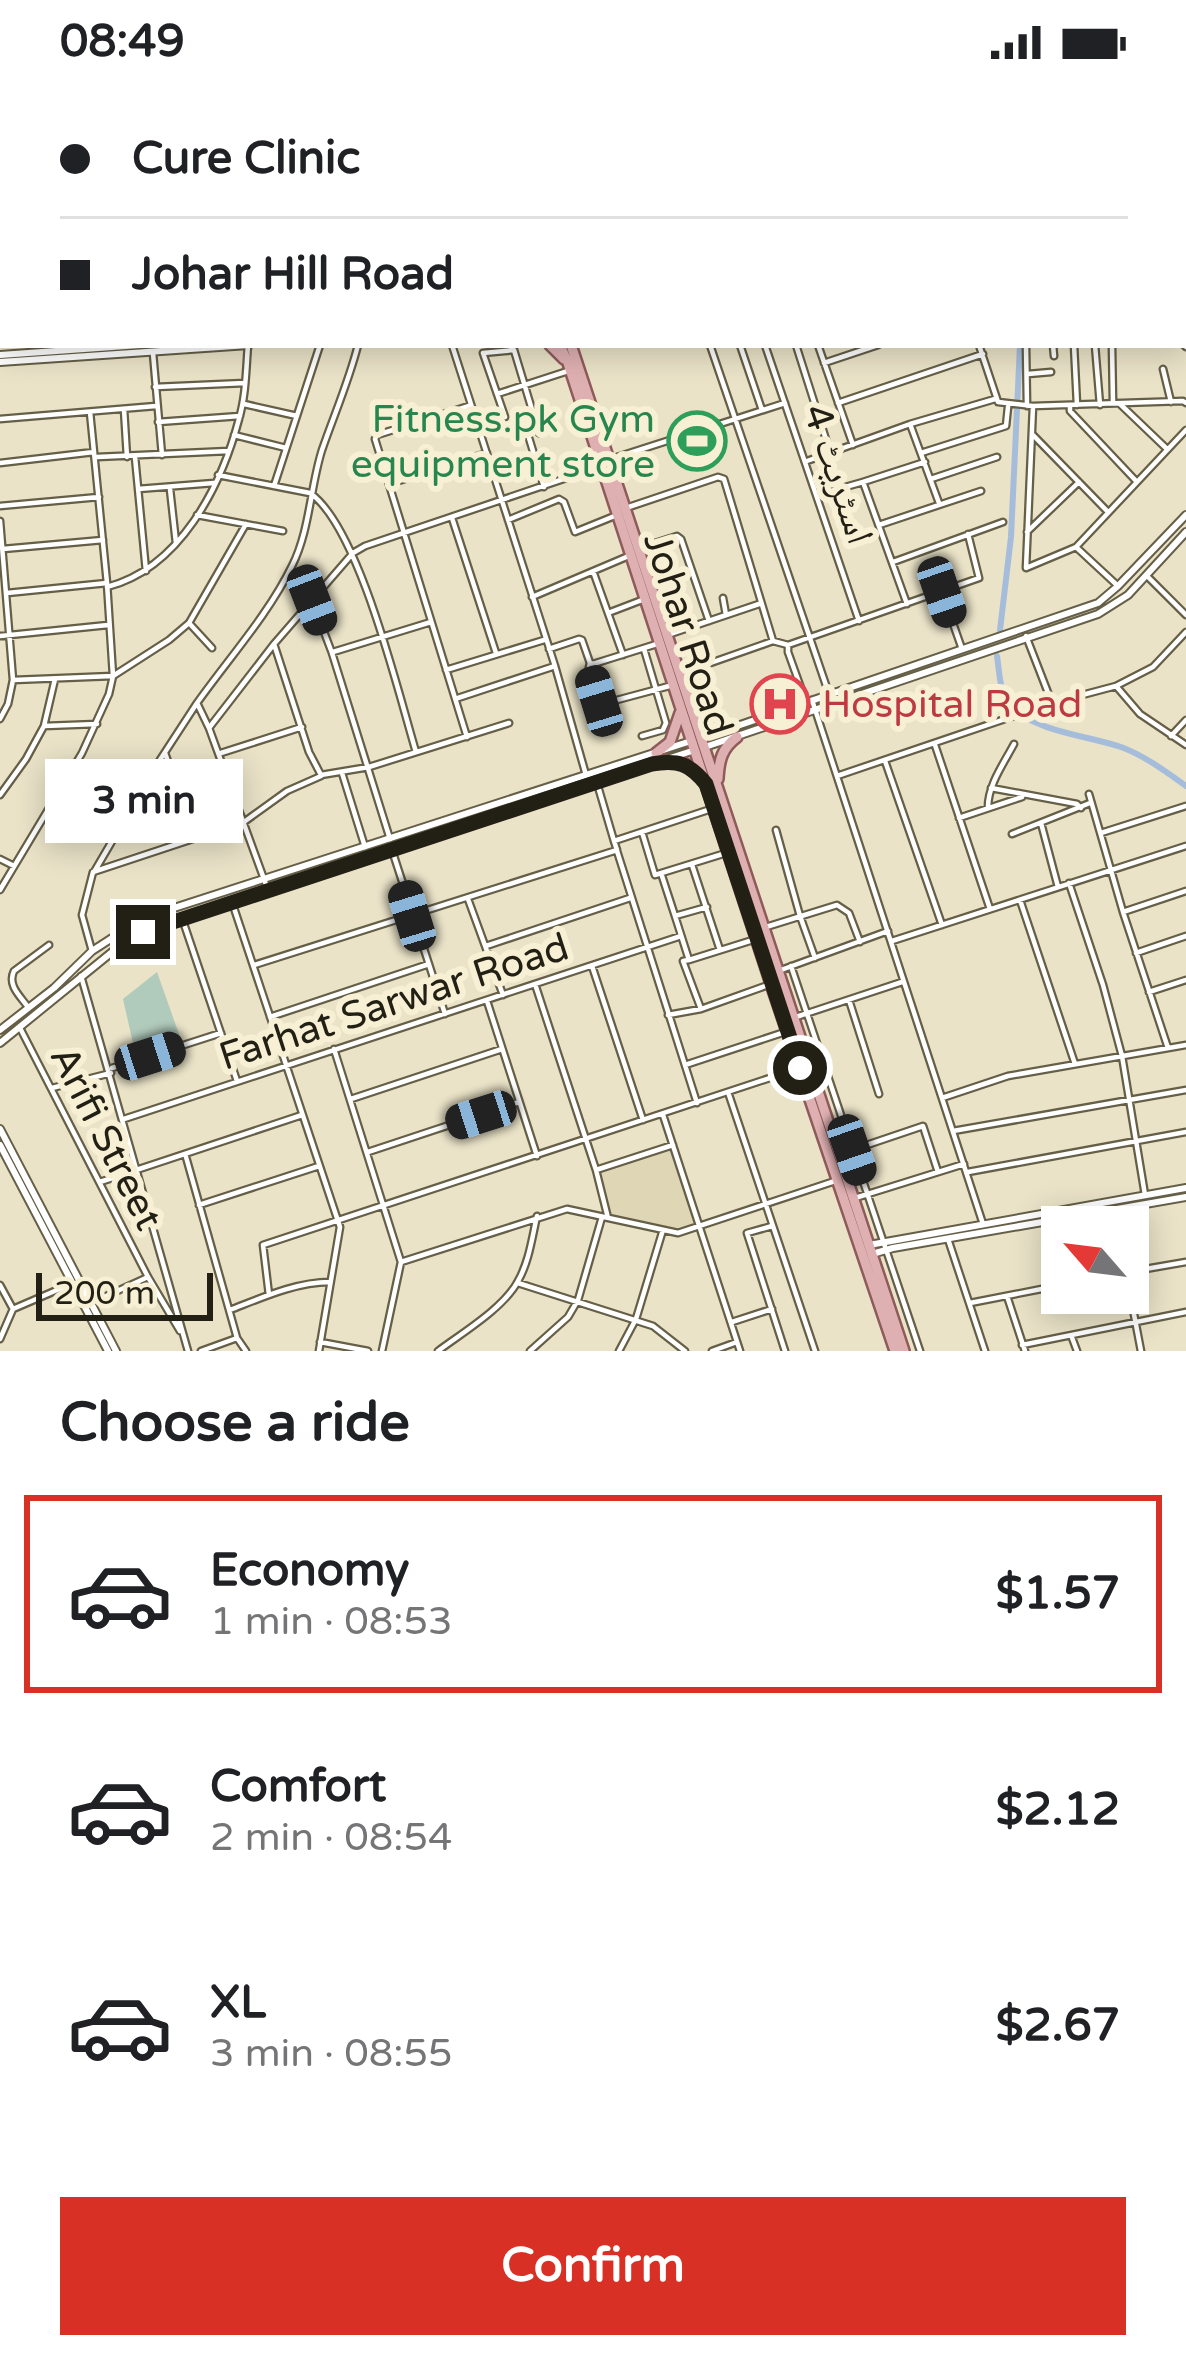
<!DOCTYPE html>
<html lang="en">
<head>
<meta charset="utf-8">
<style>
  body { margin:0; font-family:"Varela Round","Noto Naskh Arabic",sans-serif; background:#f6f6f6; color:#202124; height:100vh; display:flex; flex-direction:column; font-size:45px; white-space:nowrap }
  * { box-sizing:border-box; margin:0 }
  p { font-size:39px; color:#757577 }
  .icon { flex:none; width:66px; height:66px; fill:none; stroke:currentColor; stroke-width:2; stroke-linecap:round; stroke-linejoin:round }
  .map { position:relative; height:1267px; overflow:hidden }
  .side { display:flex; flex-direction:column; background:#fff; flex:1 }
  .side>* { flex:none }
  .top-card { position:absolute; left:0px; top:0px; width:1188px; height:264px; box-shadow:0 6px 30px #0003; display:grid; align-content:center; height:264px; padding:0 60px; background:#fff }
  .needle { width:78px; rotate:298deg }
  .buttons { position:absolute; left:1041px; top:1122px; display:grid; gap:24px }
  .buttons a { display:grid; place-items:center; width:108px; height:108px; border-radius:0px; background:#fff; box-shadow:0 6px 30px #0003; font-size:60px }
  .scale { position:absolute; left:36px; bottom:30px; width:177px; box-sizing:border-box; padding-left:12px; border:6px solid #221f15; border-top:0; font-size:33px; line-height:42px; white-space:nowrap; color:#221f15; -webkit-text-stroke:9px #f7f0d5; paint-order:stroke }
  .end { position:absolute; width:54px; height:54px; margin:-27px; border:15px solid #221f15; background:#fff; box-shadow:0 0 0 6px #fff }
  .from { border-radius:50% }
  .bubble { position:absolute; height:84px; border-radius:0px; background:#fff; box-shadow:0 6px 30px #0003; font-size:39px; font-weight:700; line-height:84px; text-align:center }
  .car { position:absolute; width:36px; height:72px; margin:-36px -18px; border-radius:15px; box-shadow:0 0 9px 3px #0007; background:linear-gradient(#222 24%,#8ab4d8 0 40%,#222 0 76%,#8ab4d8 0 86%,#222 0) }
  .top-card b { display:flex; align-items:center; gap:42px; height:114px; font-size:45px }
  .top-card b+b { border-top:3px solid #e0e0e0 }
  .top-card i { width:30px; height:30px; background:#202124 }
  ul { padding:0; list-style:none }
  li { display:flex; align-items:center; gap:36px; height:198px; margin:0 24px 18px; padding:0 36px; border:6px solid transparent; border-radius:0px }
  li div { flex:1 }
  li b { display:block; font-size:45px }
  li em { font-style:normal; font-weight:700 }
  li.on { border-color:#d93025 }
  li>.icon { width:108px; height:108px; stroke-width:1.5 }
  h2 { padding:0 60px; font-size:54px; line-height:144px }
  .button { display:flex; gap:24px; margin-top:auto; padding:24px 60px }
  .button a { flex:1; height:138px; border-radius:0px; background:#d93025; color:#fff; font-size:48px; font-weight:700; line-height:138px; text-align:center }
  .status { display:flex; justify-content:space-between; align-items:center; height:84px; padding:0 60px; background:#fff; direction:ltr }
  .status svg { height:33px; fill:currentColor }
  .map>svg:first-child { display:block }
  .built { fill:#dfd6b5 }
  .park { fill:#b0cabb }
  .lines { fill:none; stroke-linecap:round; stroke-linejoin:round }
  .canal { stroke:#a5bddb; stroke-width:6 }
  .minor-casing { stroke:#655f47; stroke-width:9 }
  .tertiary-casing { stroke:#655f47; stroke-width:10 }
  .primary-casing { stroke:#8f5b5a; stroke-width:14 }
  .minor { stroke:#fff; stroke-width:4.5 }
  .tertiary { stroke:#fff; stroke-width:6 }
  .primary { stroke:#dfb0b2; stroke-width:9 }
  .route { stroke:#221f15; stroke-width:15 }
  .labels { text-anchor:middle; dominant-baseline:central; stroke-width:12; stroke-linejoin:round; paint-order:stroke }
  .leisure-label { font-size:39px; fill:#27864d; stroke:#f7f0d5; text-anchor:end }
  .street-label { font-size:39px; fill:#221f15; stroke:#f7f0d5 }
  .health-label { font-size:39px; fill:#be3a42; stroke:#f7f0d5; text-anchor:start }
</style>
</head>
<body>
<div class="status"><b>08:49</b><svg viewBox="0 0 49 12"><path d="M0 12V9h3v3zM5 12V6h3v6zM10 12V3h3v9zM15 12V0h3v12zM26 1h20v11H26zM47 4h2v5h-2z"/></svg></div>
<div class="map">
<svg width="1186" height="1267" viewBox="0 0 1186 1267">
  <rect width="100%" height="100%" fill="#eae3c8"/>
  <!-- built -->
  <path class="built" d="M671,1062L696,1140L677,1148L611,1135L598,1085Z"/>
  <!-- park -->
  <path class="park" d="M157,888L180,953L135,968L123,915Z"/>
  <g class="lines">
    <!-- canal -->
    <path class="canal" d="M870,0L872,3
      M1000,546L1011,453L1020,261
      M997,572C1000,591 999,612 1014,625C1039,648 1089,652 1121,663C1145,672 1165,687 1186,702"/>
    <!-- minor casing -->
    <g class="minor-casing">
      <path id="minor" d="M17,0L29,3
        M118,0L124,3
        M224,0L227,3
        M489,0V3
        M520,0L521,3
        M568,0L570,3
        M616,0L618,3
        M663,0L665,3
        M712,0L713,3
        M760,0L762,3
        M784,0L786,3
        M811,0L812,3
        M835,0L837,3
        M878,0L881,3
        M911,0L917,3
        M34,3L35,0
        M85,3L86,0
        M179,3L181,0L185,3
        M371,3L373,0
        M480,3L483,0
        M686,3L692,0
        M946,3L953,0
        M0,39L3,38
        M0,82H3
        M1185,111L1186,112
        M0,125L3,124
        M1185,129H1186
        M0,168H3
        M1185,174H1186
        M0,211H3
        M0,242H3
        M452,261L555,582L586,691
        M710,261L829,610
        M740,261L762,326
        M765,261L859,537
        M796,261L830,368
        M818,261L853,361
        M979,261L998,318L1033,322L1183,317L1186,319
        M1026,261L1027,322
        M1053,261L1054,272
        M1074,261L1077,321
        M1095,261L1100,321
        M1112,261L1113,319
        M1184,261L1186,263
        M153,269L162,371
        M824,279L878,261
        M1163,285L1171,318
        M1028,290L1051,288
        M155,303L245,299
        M497,310L571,286
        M838,319L983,270
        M244,320L297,332
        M1120,320L1167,365
        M1033,322L1026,484L1076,463L1186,346
        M1070,323V327L1137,398
        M124,325L127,373
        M505,333L483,269L514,266L539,349
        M0,335L156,322
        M158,338L240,332
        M910,340L939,419
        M234,351L286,364
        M1033,351L1108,428
        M529,354L544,403
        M921,369L1006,342L1008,323
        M97,373L229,367
        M135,373L146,487
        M611,375L785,319
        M807,377L910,340L995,315
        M0,379L94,368
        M218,391L310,409C359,443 398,608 416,668
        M931,395L997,373
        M863,398L925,378
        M389,400L487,369
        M274,402L320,261
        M138,405L214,399
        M170,405L176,459
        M817,411L863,398L907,520
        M0,422L99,413
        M626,424L718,393L724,395L773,557
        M197,431L283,447
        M452,434L496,569
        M508,436L559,415L564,418L575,448L617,431
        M0,437L13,596L8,620L0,635
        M879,441L981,407
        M1027,448L1079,398
        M649,461L677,452L681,455L709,537
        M1076,463L1118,502
        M3,465L103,456
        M893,478L1003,438
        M593,487L623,571
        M1147,492L1186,531
        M107,503C180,484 221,403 239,335C246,311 246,286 248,261
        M942,508L962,565
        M7,509L107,499
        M532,513L631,471
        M723,514L726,531
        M312,516L332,569L390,755
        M608,529L642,516
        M189,539L212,564
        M667,551L759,520
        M0,552L108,541
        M1026,552L1052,619
        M274,560L309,668L321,691L369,683L509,639
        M788,561V568L806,618
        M549,565L579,555L582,556L590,579L593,580L660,559
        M333,568L431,538
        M590,579L589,583L602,620L673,601
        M446,586L544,556
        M682,589L773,557L788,561L979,494L968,450
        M13,596L113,592L169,556L189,539L246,440
        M1116,602L1140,630L1186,661
        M458,614L555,582
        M812,616L983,1140
        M44,642L97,640
        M209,644L197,619C229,574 268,531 292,482C310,446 310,404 322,366C334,331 349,297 358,261
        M642,652L663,646L666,639L644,565
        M1171,652L1186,636
        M467,653L375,355L377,351L469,322
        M935,661L990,825
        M165,669L195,754
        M221,669L302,643
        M885,677L942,841
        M342,689L365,763
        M837,692L1052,619L1116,602L1153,583L1186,548
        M597,699L614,757
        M991,704L1077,720L1081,724
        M1089,710L1123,828L1168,964
        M0,711L26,675L44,642L55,595
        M988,723C988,701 1004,679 1014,660
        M959,734L1022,713
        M1041,739L1058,803
        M776,746L800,832L815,874
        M642,748L655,791L726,769
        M1101,749L1186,722
        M1012,750L1090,719
        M614,757L711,725
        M392,766L445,930
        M617,767L697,1019
        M0,775L14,782
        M692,781L720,866
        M94,788L156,682L197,619
        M662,792L675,832
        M1069,799L1103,901L1122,972L1145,1111
        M0,806L82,669L109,610L113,592L107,499L90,328
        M268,806L209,644L274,560L353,469L365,462L599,383
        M468,815L503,911
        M1020,816L1075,980
        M232,818L340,1143L319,1267
        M707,823L675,832L689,876L756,855
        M1123,828L1186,807
        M182,834L237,997
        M766,843L837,821L849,829L860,858
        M892,857L1186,762
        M486,862L630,814
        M92,867L82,831L93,788L244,738L287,707L321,692
        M1136,869L1186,852
        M689,876L683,877L701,925
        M254,881L617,766L614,757
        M592,882L643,1036
        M791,882L920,1267
        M781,886L888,847
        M81,892L188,1267
        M535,900L596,1086L608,1134
        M1149,908L1186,896
        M849,916L879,1010
        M487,917L537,1072
        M28,923C20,912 7,901 14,887L49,861
        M668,931L701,925L771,900
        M270,933L429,880
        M793,934L902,898
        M20,944L148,1193L180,1247
        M334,965L401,1178L382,1267
        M685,981L788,947
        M112,984L221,949
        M52,1004L111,989
        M729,1011L815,1267
        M942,1014L1008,992L1186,961
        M351,1015L502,965
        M663,1031L740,1267
        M124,1035L681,852
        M953,1047L1186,1006
        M852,1066L923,1042L938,1088
        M368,1068L519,1018
        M186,1073L237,1254L246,1267
        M596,1086L673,1061
        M968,1088L1186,1048
        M100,1098L302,1031
        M855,1114L964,1080
        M199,1121L319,1082
        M1116,1126L1119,1143
        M772,1142L747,1149L785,1267
        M948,1155L985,1267
        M401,1178L567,1125L678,1149L838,1096
        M1128,1188L1186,1178
        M518,1199L653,1242L685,1267
        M1128,1199L1141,1267
        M0,1201L13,1225
        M269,1211L263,1161L800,984
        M1007,1212L1025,1267
        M93,1218L148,1193
        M970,1219L1062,1201
        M13,1225L71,1200
        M230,1226C261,1214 296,1198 330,1198
        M732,1238L772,1225
        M1071,1251L1077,1267
        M0,1255L13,1225
        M320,1258L368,1267
        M1022,1261L1186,1228
        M201,1267L237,1254
        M438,1267C462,1249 504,1224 518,1197C529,1178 532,1154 537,1132
        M530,1267L568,1233L578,1216L602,1133
        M619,1267L636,1235L662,1149
        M712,1267L737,1258"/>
    </g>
    <!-- tertiary casing -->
    <g class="tertiary-casing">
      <path id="tertiary" d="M1011,3L1017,0
        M1027,3L1033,0
        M0,271L140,261
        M0,278L249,261
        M702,654L1098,519L1118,502L1186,431
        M705,663L1098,530L1128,511L1186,448
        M664,676L695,666
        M0,946L54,904L92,867L143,834L691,657
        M0,959L117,864L143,848L652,680
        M0,1045L116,1267
        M0,1061L108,1267
        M869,1161L1186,1104
        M872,1170L893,1164L1186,1113"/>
    </g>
    <!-- primary casing -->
    <g class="primary-casing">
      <path id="primary" d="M293,0L296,3
        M308,0L311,3
        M550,261L564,275
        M560,261L568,279L771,900L895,1267
        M571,261L904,1267
        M693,621L710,636L731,644
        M656,669L670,658L680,629
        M652,680L683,678L703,696
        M718,695C719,676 722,664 737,653"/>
    </g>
    <!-- minor -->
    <use href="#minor" class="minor"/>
    <!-- tertiary -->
    <use href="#tertiary" class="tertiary"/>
    <!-- primary -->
    <use href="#primary" class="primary"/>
  </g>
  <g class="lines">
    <!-- route -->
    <path class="route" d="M143,848L652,680C678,676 689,679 706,700L800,984"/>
  </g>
  <!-- icons -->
  <defs>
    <g id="stadium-ring" transform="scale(3)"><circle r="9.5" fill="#f7f0d5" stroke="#2e9e5b" stroke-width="1.5"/><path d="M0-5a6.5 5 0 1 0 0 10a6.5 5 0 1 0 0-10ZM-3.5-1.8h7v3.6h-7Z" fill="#2e9e5b"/></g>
    <g id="hospital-ring" transform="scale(3)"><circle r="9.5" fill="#f7f0d5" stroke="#e0444e" stroke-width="1.5"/><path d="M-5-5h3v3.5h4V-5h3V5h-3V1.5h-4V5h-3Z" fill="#e0444e"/></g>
  </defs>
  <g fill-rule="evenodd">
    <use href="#stadium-ring" x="697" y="357"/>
    <use href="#hospital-ring" x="780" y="620"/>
  </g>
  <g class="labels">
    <!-- leisure labels -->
    <g class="leisure-label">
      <text x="655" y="335">Fitness.pk Gym<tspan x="655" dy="45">equipment store</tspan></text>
    </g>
    <!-- street labels -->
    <g class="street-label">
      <text transform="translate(838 390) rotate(71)">اسٹریٹ 4</text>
      <text transform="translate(688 550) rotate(72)">Johar Road</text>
      <text transform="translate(394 918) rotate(-18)">Farhat Sarwar Road</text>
      <text transform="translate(106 1054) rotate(63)">Arifi Street</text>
    </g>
    <!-- health labels -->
    <g class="health-label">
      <text x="822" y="620">Hospital Road</text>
    </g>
  </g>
</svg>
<div class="buttons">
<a><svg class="needle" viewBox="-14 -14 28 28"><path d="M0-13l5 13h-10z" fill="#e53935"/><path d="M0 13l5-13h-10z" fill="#757577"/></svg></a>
</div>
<div class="scale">200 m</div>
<i class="end from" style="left:800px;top:984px"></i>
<i class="end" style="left:143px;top:848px"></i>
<div class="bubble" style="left:45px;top:675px;width:198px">3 min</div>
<i class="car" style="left:942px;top:508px;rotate:161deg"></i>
<i class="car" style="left:312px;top:516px;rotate:159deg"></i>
<i class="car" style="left:599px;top:617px;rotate:343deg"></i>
<i class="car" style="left:412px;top:832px;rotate:343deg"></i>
<i class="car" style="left:150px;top:972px;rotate:72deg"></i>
<i class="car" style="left:481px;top:1031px;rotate:252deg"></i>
<i class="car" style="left:852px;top:1066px;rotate:161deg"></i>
<div class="top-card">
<b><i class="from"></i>Cure Clinic</b>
<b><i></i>Johar Hill Road</b>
</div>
</div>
<section class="side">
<h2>Choose a ride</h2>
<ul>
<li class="on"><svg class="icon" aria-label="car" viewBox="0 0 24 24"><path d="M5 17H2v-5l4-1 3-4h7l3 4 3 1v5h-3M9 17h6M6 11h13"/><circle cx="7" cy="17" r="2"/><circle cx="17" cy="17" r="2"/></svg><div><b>Economy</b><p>1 min · 08:53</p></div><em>$1.57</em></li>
<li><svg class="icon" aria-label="car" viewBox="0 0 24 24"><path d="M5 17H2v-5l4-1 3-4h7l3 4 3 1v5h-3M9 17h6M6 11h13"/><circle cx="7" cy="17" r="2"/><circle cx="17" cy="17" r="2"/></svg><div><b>Comfort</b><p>2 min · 08:54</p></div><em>$2.12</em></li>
<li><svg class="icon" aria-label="car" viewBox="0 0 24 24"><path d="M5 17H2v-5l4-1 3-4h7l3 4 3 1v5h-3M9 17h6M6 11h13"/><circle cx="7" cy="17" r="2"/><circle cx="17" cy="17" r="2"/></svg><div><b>XL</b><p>3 min · 08:55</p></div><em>$2.67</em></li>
</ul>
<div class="button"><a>Confirm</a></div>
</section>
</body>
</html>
